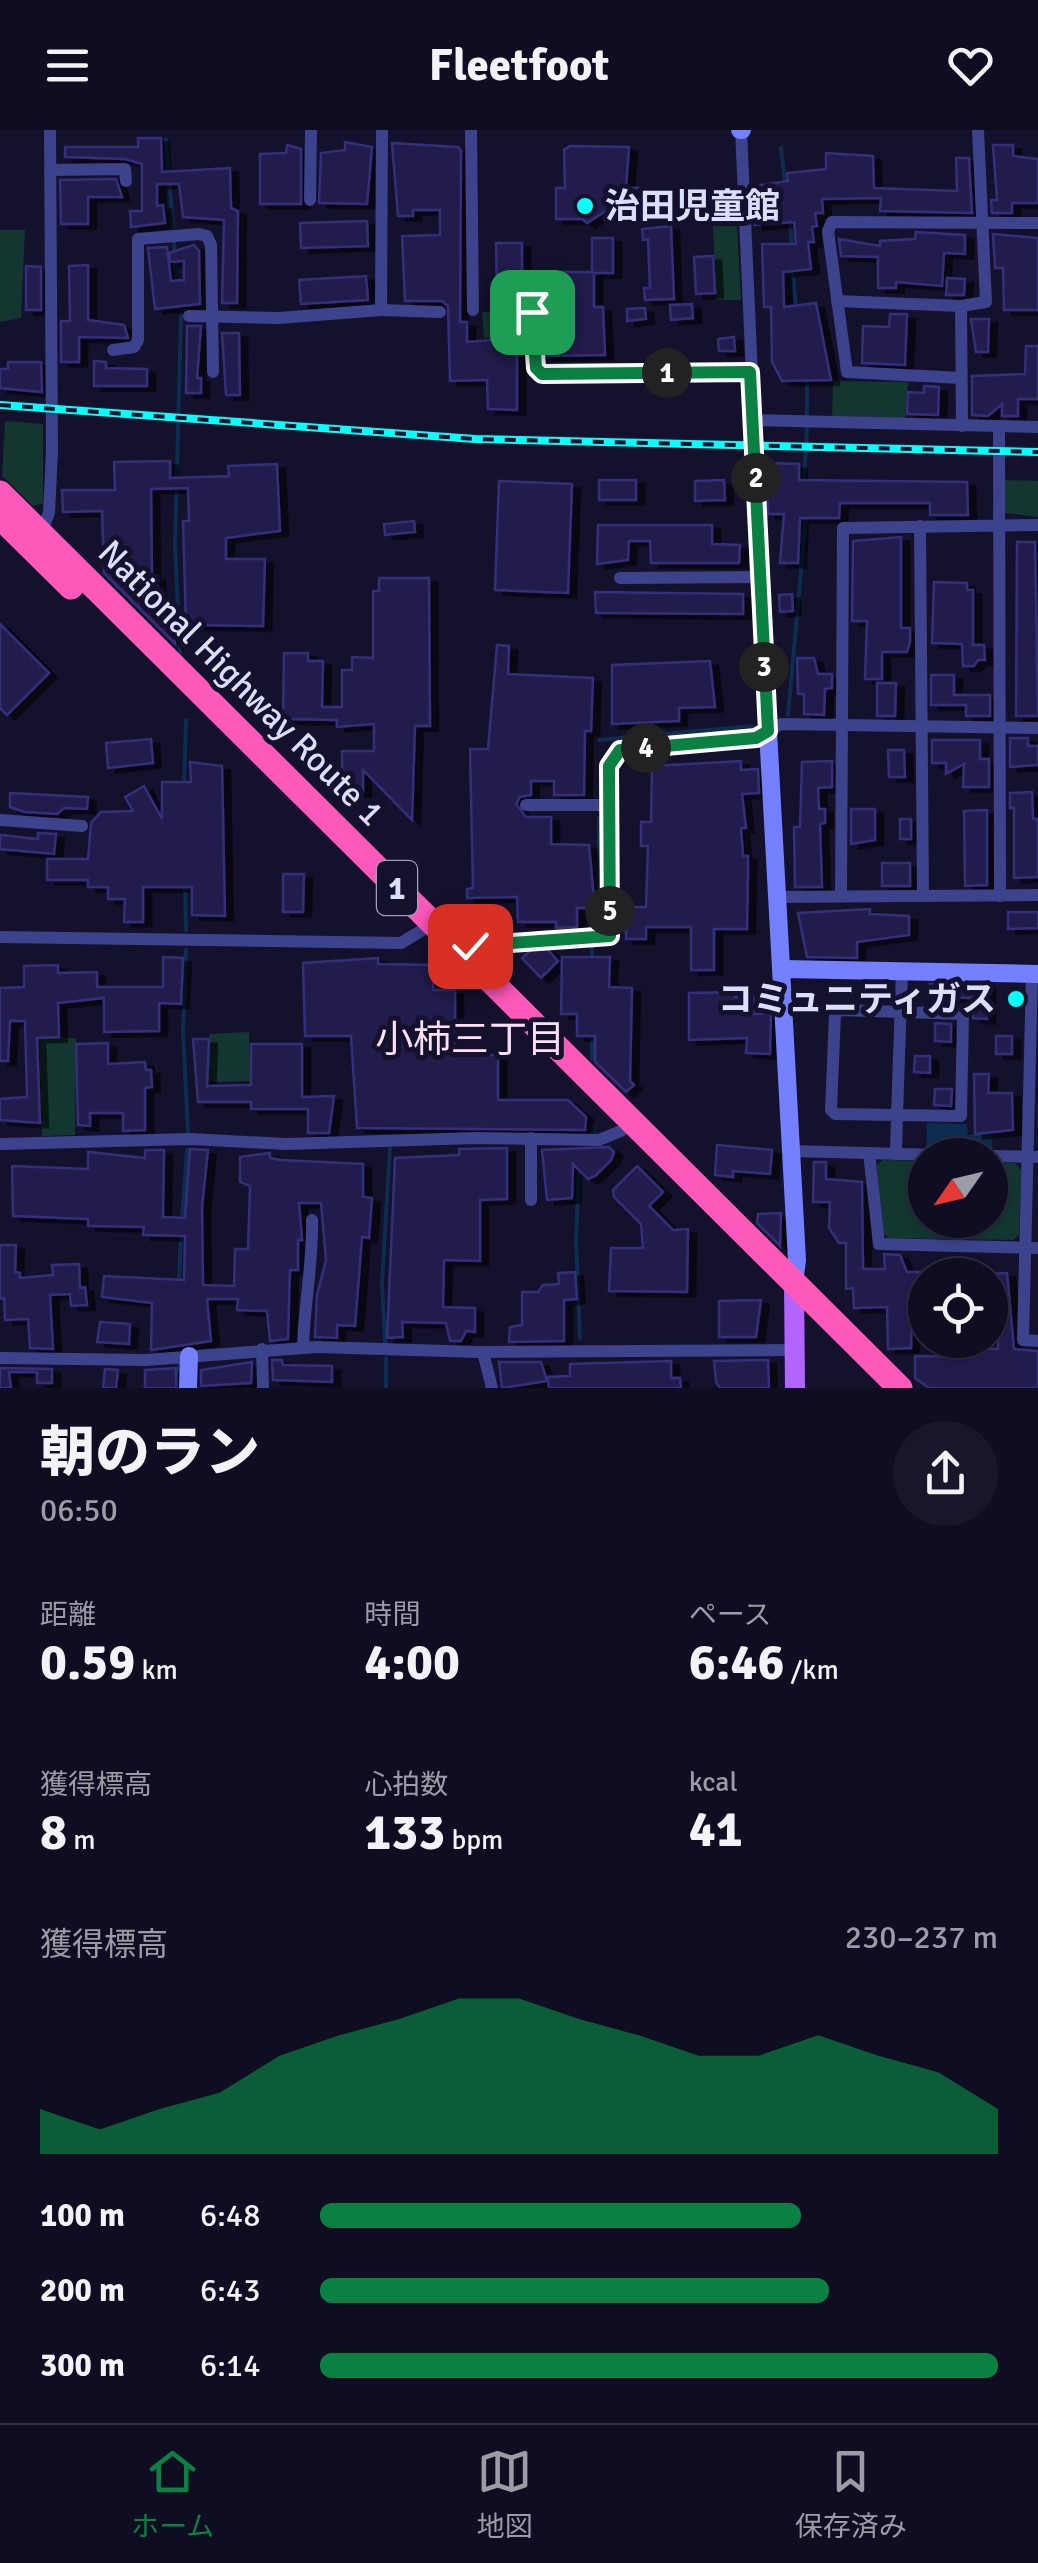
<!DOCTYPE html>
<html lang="ja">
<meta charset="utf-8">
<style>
body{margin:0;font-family:Signika,"Noto Sans JP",sans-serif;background:#17162a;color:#f1f3f6;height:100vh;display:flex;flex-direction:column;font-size:38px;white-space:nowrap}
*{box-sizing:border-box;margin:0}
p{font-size:32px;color:#9b9ca5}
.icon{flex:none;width:55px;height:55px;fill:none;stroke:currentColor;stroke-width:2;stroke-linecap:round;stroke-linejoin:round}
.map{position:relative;height:1258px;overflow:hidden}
.sheet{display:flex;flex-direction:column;background:#0e0d21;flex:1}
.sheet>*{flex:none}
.needle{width:65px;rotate:236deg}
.fabs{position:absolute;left:908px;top:1008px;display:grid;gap:20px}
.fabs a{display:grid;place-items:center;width:100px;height:100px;border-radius:50%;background:#0e0d21;box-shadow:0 2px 8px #0004,0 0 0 2px #2e2d3f;font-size:50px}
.pin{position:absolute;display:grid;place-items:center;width:85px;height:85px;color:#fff;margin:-42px;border-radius:20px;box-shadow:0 5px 15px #0006}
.km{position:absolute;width:50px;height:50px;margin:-25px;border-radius:50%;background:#222;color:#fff;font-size:28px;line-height:50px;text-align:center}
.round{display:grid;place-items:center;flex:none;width:105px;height:105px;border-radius:52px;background:#17162a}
.overview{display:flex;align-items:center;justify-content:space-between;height:170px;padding:0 40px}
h1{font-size:55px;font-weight:800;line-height:75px}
.stats{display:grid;grid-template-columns:repeat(3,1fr);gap:15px;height:170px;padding:10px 40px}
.stats div{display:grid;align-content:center}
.stats b{font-size:50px;font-weight:800}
.stats small{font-size:28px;font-weight:400}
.stats p{font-size:28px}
.chart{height:280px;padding:20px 40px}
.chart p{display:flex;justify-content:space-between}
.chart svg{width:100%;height:180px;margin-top:10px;fill:#0b8043;opacity:.7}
ul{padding:0 40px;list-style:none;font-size:32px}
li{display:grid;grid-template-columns:160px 120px 1fr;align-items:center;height:75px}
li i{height:25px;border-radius:12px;background:#0b8043}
header{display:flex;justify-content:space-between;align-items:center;height:130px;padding:0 40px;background:#0e0d21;font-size:45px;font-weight:800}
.dock{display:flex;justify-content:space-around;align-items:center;height:140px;border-top:2px solid #2e2d3f;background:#0e0d21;font-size:28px;color:#9b9ca5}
.dock a{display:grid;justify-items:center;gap:5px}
.dock .active{color:#0b8043}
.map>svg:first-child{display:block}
</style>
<header><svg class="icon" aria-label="menu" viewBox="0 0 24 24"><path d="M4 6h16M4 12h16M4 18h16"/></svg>Fleetfoot<svg class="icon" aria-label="heart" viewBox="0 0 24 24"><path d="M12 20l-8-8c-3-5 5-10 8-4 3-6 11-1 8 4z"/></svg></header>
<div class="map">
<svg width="1038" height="1258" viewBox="0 0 1038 1258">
<defs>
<filter id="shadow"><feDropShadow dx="8" dy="4.5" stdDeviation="0" flood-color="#0009"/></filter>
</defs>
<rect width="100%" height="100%" fill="#13112c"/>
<g fill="#143631">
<path d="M713 96H737L741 170H716Z"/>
<path d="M0 100H25L21 188 0 192Z"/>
<path d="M482 182 524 183 525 206 484 208Z"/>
<path d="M833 251 908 252 905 290 832 288Z"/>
<path d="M5 291 43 294V373L33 376 2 346Z"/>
<path d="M1004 350 1038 351V387L1005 383Z"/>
<path d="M249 902 250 951 209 952V904Z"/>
<path d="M39 907 76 908 75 1005 42 1006Z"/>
<path d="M883 1030 925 1031V1090H990V1033H1015L1021 1040 1019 1105 1013 1110 888 1108 882 1101 877 1035Z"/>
</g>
<path fill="#0d2d50" d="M927 993 967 994 968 1005H992V1020L926 1019Z"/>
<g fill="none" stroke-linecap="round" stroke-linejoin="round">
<g stroke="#0d2d50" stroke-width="4">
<path d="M166 9 173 97"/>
<path d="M781 18 785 53"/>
<path d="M790 92 792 117"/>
<path d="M174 112 177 152"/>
<path d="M792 137 796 177"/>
<path d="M807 286V246"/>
<path d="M804 352 807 297"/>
<path d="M180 526 175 415 181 186"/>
<path d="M788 585 806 386"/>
<path d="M599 610 752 596"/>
<path d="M184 654 186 590"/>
<path d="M185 754 186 800"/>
<path d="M598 790 599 688"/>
<path d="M592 815V830"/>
<path d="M186 819 183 901 188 1002"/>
<path d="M592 929V905"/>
<path d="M593 1003 594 995"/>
<path d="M579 1040 576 1110 580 1208"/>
<path d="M182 1090 187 1020"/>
<path d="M179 1155 181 1104"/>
<path d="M385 1213 382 1152 390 1018"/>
<path d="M178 1258 179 1233"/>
<path d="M386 1258V1228"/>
</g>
</g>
<g fill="#221d4d" stroke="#352f7a" stroke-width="2.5" filter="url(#shadow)">
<path d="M138 8H161L162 42 230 38 231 78 238 81 237 173H222L224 90 183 87 179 54H157V76L163 75 165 93 131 97 130 81H142V34L125 29 65 27V17H138Z"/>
<path d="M345 12 372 17 367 74 319 73 321 23 345 20Z"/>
<path d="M392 13 458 17 461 21 460 192H467V212L517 208V280L488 279 487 250 450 251 448 176 442 171H405L402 106 440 105V80H413V86H398Z"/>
<path d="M287 15 301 19V74H260V24L286 23Z"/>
<path d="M993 15H1013V26L1038 29V73H1012V83H992L991 70H997Z"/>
<path d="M570 16 629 17 626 58 701 57V75L614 76 587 93 582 89H556V58H565L564 20Z"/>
<path d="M826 23 873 26 874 58 957 61 956 28H969L972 83 880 81 881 68 822 69 823 83H815L817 96 812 97 814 112H808L811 139 783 142 784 177 816 173 831 250 782 251 772 232 771 177H764L762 114H796L794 92 755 95 754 56 788 51 787 43 826 39Z"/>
<path d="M116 49 122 67H88V94H61L60 50Z"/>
<path d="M367 91 368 116 301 118 300 93Z"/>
<path d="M671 96 674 169 645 170 644 158H650L648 109 643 110 642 99Z"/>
<path d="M916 102 965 105V124L944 123 942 156 896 152V158H878V127L841 126 839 109 880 116V111L915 109Z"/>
<path d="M993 104 1038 108V180H1004L1003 138H995Z"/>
<path d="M592 108H613V143H594V177H603L605 225 545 226 544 208H562L559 166H497L496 113H522V142H592Z"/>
<path d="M194 115 199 121 200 174 155 179 148 118 167 117 171 151 184 150V131L170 132 169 123Z"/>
<path d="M713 126 715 163 696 164 694 127Z"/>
<path d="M88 135V190L124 195 128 208 79 207V232H61V191H70L69 136Z"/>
<path d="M26 136 41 137V180H26Z"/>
<path d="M366 146 368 170 301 174 299 150Z"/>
<path d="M947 148 965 149 964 165H946Z"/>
<path d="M692 174 693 188 671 190 670 175Z"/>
<path d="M645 178 646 189 627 191V179Z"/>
<path d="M890 184H907L905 235 862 233 863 196 889 197Z"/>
<path d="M971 189H989L988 222H976Z"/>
<path d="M187 196H201L197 248H201V263H186Z"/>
<path d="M222 203H239L240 265H226Z"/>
<path d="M734 207 735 221H719L718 209Z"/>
<path d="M1026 216H1038V269H1018V286H1002V274L988 286 972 285V246L1025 244Z"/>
<path d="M94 231 106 232V238L147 239V256H94Z"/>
<path d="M8 232H41L42 262 0 258V239H8Z"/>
<path d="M924 256 939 257 938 285 907 284 908 262 924 263Z"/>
<path d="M170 331V348L229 346 228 336 277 334 280 401 226 408V429H265L263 496 186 495 183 391H189L188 358 151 359 152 446H157L158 474 173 488 175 514 104 443 102 381 63 382 62 360H115L114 332Z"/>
<path d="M766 333 799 334V350L967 352 968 385H930V373H840L839 388H800L798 433H780L784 384H768Z"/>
<rect x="599" y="350" width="37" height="20"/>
<path d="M724 350 725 370 695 371V351Z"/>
<path d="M499 351 572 354 568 463 495 460Z"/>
<path d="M414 391 415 402 385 405 384 394Z"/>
<path d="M598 395H712V414L740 415 739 433H651L650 411H629L628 430 597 434Z"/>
<path d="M901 407V498H910V512L907 522H882V549H865L867 491H852L853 411Z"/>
<path d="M1017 412H1035L1038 586H1016Z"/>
<path d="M379 448H429L430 596H415L412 690 363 640V662H342V621H374V594L337 597V590L283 589 284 523H308V531H323L322 577H342V540H352V527L373 528V461H379Z"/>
<path d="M934 452 967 453V460H973V515H984L985 530H978L974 536H963L962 514 932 513Z"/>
<path d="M595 462 743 464V484L596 483Z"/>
<path d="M792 464 793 481 780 482 779 465Z"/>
<path d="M0 494 49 543 7 585 0 578Z"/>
<path d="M497 515 509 516 508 544 593 548 591 601H585L584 665H554V651H531V665L520 667 516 674 526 687H551V714L589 715 594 769 591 778H577V797L556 798V792H518L517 767 467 768V759L473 758 470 619H488Z"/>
<path d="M797 528H814L818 544H832V558L825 559 824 585 804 584V564H798Z"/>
<path d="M710 531 715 577 679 578V591L612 594V535Z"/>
<path d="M931 545H954V565H990V586H966V575H931Z"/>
<path d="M877 553H896L895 586H877Z"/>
<path d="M1010 608H1028V616H1038V635L1010 637Z"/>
<path d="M151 609 153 633 108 638 106 613Z"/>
<path d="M932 610H980V629H989V657H963L964 634 946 644V633H932Z"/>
<path d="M888 620H904L905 647H889Z"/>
<path d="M741 631V640L758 639 759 663 742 664 746 698H741L743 726H748V740L747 799H714V840H691V797H646V809H626V777H646L648 716H641V692H651L652 636Z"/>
<path d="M832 631V657L818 658 819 679H825V693L820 694 822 757H795L794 697H800L802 632Z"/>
<path d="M190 632 222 636 225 786 192 785V757H143V792H124L125 769H108V757H88V750H47V729H88L91 693 101 682 133 681 125 667 144 656 162 689V652H191Z"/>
<path d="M1032 662 1033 689H1038V747L1014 748V678H1010V663Z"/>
<path d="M10 663 88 667 87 679 64 678 57 684 24 682 10 677Z"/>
<path d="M851 679H875V710L851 714Z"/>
<path d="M987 680V755L965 756 964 681Z"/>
<rect x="900" y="689" width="11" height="20"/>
<path d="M38 703 56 704 54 724 0 719V705L38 709Z"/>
<rect x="882" y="733" width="28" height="23"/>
<path d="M283 744H304L303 782H283Z"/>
<path d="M870 779V784L909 786V805L857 812V828L807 827 798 783Z"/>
<path d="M1008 782H1038V798L1008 799Z"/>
<path d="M547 819 558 831 541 848 522 828 531 820Z"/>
<path d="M163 827 183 828 181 874 159 873V901L104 902V868L58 873 59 907 37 908 40 993 0 990V969L27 967 25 891H10L8 931H0V858L24 857V836L58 835V843L97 842V857H163Z"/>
<path d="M562 827H610L609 857 632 858 630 951 634 955 626 962 595 932V906H577V884H561Z"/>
<path d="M378 828V834L434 835 433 860H455V925H498V970H568L586 987 585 1000 357 998 351 906H305L303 833Z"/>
<path d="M929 854 987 856V889L973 888V868L929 867Z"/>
<path d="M734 862 735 867H753L754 884 771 883 770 924 746 923 747 908 689 910V863Z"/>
<path d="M935 893 951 894V912L935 911Z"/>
<rect x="996" y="906" width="16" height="18"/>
<path d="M193 909H209L207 956 251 955V914H302V967L334 966 329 1003H308V979H251V972H198Z"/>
<path d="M108 913V934L145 932 146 940H151L152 957 145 958V1000L123 1001V983H90V996L78 995 76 914Z"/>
<path d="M915 926H930V943L914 942Z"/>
<path d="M974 944H989L988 963H1012L1013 1000 975 1004Z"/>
<path d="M935 959H952L951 976 934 975Z"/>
<path d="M717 1015 772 1020 770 1044 733 1041V1047L715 1045Z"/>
<path d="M609 1017 614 1022 611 1030 595 1046 588 1049 573 1034 572 1068 547 1070 542 1020Z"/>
<path d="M507 1018V1069L480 1070V1131L444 1130 443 1177 475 1178V1202L466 1201 461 1211H450L446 1193 402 1192 403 1207 387 1208 395 1028 459 1025V1019Z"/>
<path d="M190 1019 208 1020 202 1077 203 1155 234 1156 235 1119H248L250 1056 240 1052V1027L270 1023V1028L281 1030 363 1034V1067L372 1068 369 1108 362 1107 355 1196 337 1195V1208L315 1207 317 1165 326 1130 321 1073H299L302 1110H298V1140H290L288 1209 270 1211 267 1181 237 1180 238 1169H207L211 1211 151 1220 152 1173 102 1167 104 1146 184 1150 185 1106 143 1105 144 1097 88 1096V1089L13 1086 12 1036 88 1039V1022L145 1028V1020H164L163 1087 185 1088Z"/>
<path d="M814 1032H826V1049L862 1052 863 1139H885L884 1124 900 1125 907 1142H925V1154H916L917 1177H912L911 1218 888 1219 887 1177 854 1178 853 1158 846 1159V1113H839L829 1098 830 1072H813Z"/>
<path d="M637 1036 663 1062 649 1076 673 1100 688 1099 687 1162 609 1161 611 1118H643L641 1094 614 1067 613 1060Z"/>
<path d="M781 1083 780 1116 757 1093 758 1084Z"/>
<path d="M0 1115H16L15 1142 20 1143V1148L53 1145 52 1135 79 1134 80 1158 85 1157 87 1175 71 1176 70 1164 50 1165 53 1219 30 1218 28 1189 5 1190 4 1168 0 1169Z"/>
<path d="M575 1142 577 1169 564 1170V1211L509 1212 510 1197 522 1195V1162H538L543 1155 559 1154 558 1143Z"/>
<path d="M1007 1143 1014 1219 1038 1221V1258H929L915 1248V1226L974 1227V1219H998V1197H990V1144Z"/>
<path d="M761 1170 756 1207H719V1171Z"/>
<path d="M100 1192 130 1194 129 1214 97 1212Z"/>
<path d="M272 1230H282L283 1235 332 1236V1252L273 1250Z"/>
<path d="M768 1230 769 1258H720L716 1252 714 1231Z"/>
<path d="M671 1231V1248H680L681 1258H549L548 1247 570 1246V1234Z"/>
<path d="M252 1232 251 1253 201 1256V1240Z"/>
<path d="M499 1232H541L547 1251 502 1258Z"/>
<path d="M0 1238 52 1239V1253H37V1242H9L11 1258H0Z"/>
<path d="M176 1238V1258H145V1240Z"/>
<path d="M105 1239 118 1240 116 1258H103Z"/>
</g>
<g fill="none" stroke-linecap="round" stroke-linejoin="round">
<g stroke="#3c428b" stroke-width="12">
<path d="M471 0 473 180"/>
<path d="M741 0 768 601"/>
<path d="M50 40 125 39 126 51"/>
<path d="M310 70 311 0"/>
<path d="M837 171 961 176 986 172 978 0"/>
<path d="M961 176 962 296"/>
<path d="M381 180 440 182"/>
<path d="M532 182 536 237 542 244 750 242"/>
<path d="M189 186 279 188 381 180 382 0"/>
<path d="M113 220 134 217 138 210V109L199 104 207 106 211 115 213 242"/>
<path d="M961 248 847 242 828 101 832 92 1038 93"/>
<path d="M753 290 1038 297"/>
<path d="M999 297 1000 766"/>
<path d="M920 396 923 766"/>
<path d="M41 403 49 383 52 321 50 0"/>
<path d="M620 448 760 447"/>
<path d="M526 675H609"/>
<path d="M0 690 82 696"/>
<path d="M841 766 843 398 1038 395"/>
<path d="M779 767 1038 765"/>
<path d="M0 807 401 813 421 801"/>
<path d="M460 821 478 812 610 806 609 637 620 621 756 608 781 594 1038 598"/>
<path d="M1032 844 1023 1210 1038 1211"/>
<path d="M531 1008V1070"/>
<path d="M0 1014 190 1009 286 1014 476 1008 599 1010 621 1001"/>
<path d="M792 1021 941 1025"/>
<path d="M869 1023 879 1114 1038 1118"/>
<path d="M896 1024 897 985 835 984 831 980 835 884 840 880 963 884 961 986 897 985 902 841"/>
<path d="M990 1026 1038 1027"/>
<path d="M303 1218C304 1175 313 1134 312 1090"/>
<path d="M262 1219 263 1258"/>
<path d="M483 1222 492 1258"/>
<path d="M0 1228 146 1230 317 1217 478 1222 792 1220"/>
</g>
<g stroke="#7480ff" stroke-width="18">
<path d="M740 0H742"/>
<path d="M768 601 797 1130 794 1153"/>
<path d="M783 839 1038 844"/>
<path d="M188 1258 189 1226"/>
</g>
<path stroke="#b364ff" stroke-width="20" d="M794 1153 795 1258"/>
<g stroke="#ff58bb" stroke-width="25">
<path d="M0 363 900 1258"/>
<path d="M0 387 71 457"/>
</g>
<defs>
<path id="rail" d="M0 275 475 309 1038 322"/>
</defs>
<use href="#rail" stroke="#09fffc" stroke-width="8"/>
<use href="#rail" stroke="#13112c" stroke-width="4" stroke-dasharray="11" stroke-linecap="butt"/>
</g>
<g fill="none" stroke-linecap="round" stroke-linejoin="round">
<defs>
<path id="route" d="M470 816 610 806 609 636 620 620 756 608 768 601 750 242 542 244 536 238 532 182"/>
</defs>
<use href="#route" stroke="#fff" stroke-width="20"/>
<use href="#route" stroke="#0b8043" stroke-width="12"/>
</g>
<g fill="#09fffc" stroke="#13112c" stroke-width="4">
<circle cx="585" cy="76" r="10"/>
<circle cx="1016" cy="869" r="10"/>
</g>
<g text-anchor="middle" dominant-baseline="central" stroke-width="10" stroke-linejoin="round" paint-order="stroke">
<rect fill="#13112c" stroke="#a0a0c0" stroke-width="2.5" x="377" y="731" width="40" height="54" rx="8"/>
<g font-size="32" font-weight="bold" fill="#ddf">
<text x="397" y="758">1</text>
</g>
<g font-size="35" font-weight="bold" fill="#ddf" stroke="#13112c" text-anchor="start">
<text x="605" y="76">治田児童館</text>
<text x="996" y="869" text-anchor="end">コミュニティガス</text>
</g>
<g font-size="35" fill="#ddf" stroke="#13112c">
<text transform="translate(241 553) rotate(45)">National Highway Route 1</text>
</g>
<g font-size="38" fill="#ffdff7" stroke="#13112c">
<text x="470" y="909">小柿三丁目</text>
</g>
</g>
</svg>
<div class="fabs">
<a><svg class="needle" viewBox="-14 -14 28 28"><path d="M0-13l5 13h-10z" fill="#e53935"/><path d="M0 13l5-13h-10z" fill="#9b9ca5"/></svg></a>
<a><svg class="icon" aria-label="locate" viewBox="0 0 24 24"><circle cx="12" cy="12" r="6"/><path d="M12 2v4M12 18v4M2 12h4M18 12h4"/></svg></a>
</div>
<div class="pin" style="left:532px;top:182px;background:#1e9e55"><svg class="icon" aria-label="arrive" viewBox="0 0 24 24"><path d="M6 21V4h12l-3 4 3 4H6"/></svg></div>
<div class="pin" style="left:470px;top:816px;background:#d93025"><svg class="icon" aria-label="check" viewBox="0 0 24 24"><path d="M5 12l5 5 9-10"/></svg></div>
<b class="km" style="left:667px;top:243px">1</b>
<b class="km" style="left:756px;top:348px">2</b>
<b class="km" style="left:764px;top:537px">3</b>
<b class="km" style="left:646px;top:618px">4</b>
<b class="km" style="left:610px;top:781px">5</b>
</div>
<section class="sheet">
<div class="overview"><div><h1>朝のラン</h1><p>06:50</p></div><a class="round"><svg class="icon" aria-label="share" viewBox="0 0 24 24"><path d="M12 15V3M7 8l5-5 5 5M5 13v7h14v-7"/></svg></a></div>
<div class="stats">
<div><p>距離</p><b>0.59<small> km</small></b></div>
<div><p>時間</p><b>4:00</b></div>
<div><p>ペース</p><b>6:46<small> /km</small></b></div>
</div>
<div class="stats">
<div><p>獲得標高</p><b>8<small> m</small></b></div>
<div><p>心拍数</p><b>133<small> bpm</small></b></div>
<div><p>kcal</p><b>41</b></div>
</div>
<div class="chart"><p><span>獲得標高</span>230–237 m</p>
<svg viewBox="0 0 160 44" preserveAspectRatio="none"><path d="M0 44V33L10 38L20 33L30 29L40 20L50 15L60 11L70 6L80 6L90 11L100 15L110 20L120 20L130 15L140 20L150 24L160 33V44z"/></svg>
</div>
<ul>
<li><b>100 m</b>6:48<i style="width:71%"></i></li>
<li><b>200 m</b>6:43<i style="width:75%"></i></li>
<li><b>300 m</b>6:14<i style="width:100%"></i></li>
</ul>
</section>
<nav class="dock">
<a class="active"><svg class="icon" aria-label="home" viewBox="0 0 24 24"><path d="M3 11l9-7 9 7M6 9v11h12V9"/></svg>ホーム</a>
<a><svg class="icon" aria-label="map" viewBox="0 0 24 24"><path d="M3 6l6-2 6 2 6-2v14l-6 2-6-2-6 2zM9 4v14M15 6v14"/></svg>地図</a>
<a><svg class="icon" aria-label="saved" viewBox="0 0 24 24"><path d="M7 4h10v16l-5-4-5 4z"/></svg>保存済み</a>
</nav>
